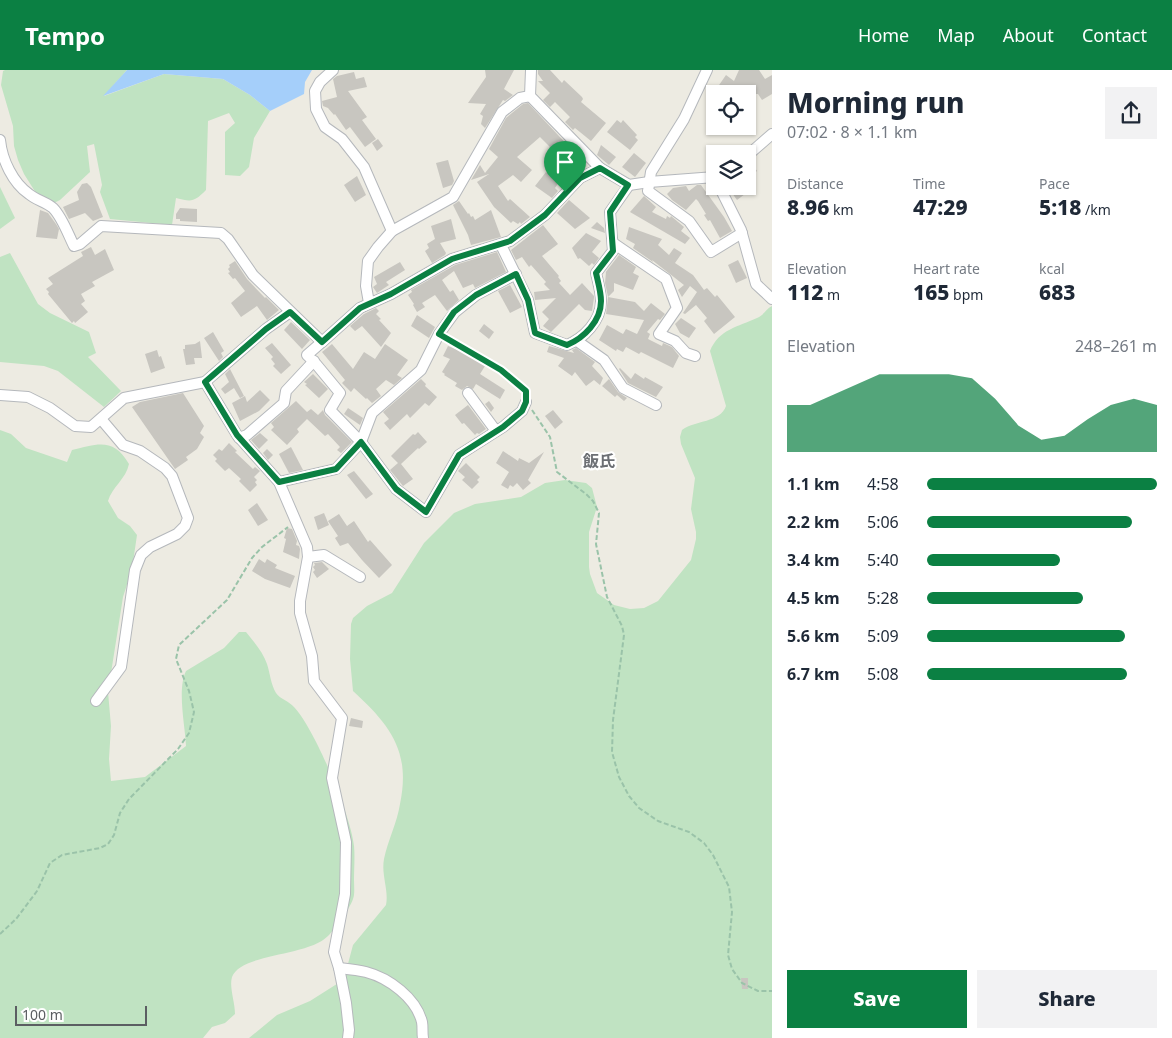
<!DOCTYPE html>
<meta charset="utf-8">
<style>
body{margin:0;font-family:"Noto Sans","Noto Sans JP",sans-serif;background:#f2f2f3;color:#1f2937;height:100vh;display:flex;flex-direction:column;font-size:19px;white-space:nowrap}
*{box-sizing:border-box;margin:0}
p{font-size:16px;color:#747a83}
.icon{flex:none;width:28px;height:28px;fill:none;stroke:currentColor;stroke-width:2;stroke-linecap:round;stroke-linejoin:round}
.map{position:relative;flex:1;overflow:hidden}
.panel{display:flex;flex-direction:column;background:#fff;width:400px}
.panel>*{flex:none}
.fabs{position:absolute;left:706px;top:15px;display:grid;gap:10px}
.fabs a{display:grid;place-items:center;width:50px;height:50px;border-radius:0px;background:#fff;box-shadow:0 1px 4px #0004;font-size:25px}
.scale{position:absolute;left:15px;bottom:12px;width:132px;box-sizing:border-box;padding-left:5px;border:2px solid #5b5e62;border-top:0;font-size:14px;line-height:18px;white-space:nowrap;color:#5b5e62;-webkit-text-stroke:4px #fff;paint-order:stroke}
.pin{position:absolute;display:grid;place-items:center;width:42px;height:42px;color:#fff;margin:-51px -21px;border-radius:50% 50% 50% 0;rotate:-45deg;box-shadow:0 0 5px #0007}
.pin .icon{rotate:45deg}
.round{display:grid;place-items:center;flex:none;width:52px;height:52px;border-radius:0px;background:#f2f2f3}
.overview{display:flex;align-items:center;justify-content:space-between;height:85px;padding:0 15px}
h1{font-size:28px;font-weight:800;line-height:38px}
.stats{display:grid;grid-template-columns:repeat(3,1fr);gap:8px;height:85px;padding:5px 15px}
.stats div{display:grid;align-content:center}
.stats b{font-size:21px;font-weight:800}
.stats small{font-size:14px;font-weight:400}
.stats p{font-size:14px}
.chart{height:140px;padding:10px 15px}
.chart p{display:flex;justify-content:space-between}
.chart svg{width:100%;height:90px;margin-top:5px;fill:#0b8043;opacity:.7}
.action{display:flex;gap:10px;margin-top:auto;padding:10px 15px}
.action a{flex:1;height:58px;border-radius:0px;background:#0b8043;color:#fff;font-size:20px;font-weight:800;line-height:58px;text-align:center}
.action a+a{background:#f2f2f3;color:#1f2937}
ul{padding:0 15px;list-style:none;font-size:16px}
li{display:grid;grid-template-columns:80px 60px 1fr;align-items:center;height:38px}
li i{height:12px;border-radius:6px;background:#0b8043}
header{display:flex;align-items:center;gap:30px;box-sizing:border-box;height:70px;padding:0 25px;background:#0b8043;color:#fff}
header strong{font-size:24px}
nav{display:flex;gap:28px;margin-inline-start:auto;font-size:18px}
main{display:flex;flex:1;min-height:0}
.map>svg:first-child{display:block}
</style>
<header>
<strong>Tempo</strong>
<nav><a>Home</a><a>Map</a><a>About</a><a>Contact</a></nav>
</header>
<main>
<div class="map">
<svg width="772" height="968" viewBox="0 0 772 968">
<rect width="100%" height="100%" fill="#edebe2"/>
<g fill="#c0e3c2">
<path d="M5 0H127L104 26 164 4 223 9 250 25 270 41 254 68 249 97 240 106 225 105V62L235 53 229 43 208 51 206 120C194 132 192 132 176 128L172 155 110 149 100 122 102 115 94 74 87 76 90 102 60 130 54 133 36 123 24 104 18 90 14 76 13 56 1 15 3 1Z"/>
<path d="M0 117 15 148 0 159Z"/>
<path d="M10 183 38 234 50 243 89 262 96 283 88 287 121 321 104 337 58 301 44 296 0 292V187Z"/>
<path d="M772 236V968H249L277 945 310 931 340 912 345 905 353 875 386 835C389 820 381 805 384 789 388 770 397 753 400 734 411 681 390 655 353 621L350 589 351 554 353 548 367 536 392 523 424 473 454 443 475 434 521 427 545 413 565 410 586 413 592 418 597 437 589 462V497L590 504 597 523 614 535 630 539 644 538 658 531 691 490 696 469V462L691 439 695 408 681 374 680 367 682 360C695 350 720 353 726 336L710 281C719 259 738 257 757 248 764 245 766 239 772 236Z"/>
<path d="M0 360 11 364 26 378 67 392 72 380C99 373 114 368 129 394 126 409 112 417 108 431L118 448 130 456 137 465 132 499 123 527 108 622 111 656 109 689 111 711 145 707 186 676C185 655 177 619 186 601L224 578 239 562H246C254 572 263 582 267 594 270 603 271 615 276 623 280 629 289 631 294 637 315 659 351 746 354 776 355 787 354 799 354 810 354 816 355 824 353 829 349 840 336 858 328 866 307 887 241 883 232 907 229 917 235 932 235 944L225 953 212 957 203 968H0Z"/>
</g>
<path fill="#a5cffa" d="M127 0H312L305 12 304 24 270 41 250 25 223 9 164 4 103 26Z"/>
<g fill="#c8c6c0">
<path d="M485 0H514L504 19 513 25 505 31 503 30 485 58 481 54 483 46 480 44 486 34 468 33 486 7Z"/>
<path d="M538 0H550L562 13 564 10 582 27 583 29 581 32 606 53 591 71 575 58 573 60 565 52 570 47 555 32 550 37 543 30 550 23 538 11H543L538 4Z"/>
<path d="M739 0H759L765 9 772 5V24L762 30 758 24H725L717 18 726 5 734 11Z"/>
<path d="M354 2 356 9 364 7 367 17 348 21 367 47 362 50 376 69 365 77 350 57 346 60 335 44 334 45 328 38 323 36 322 31 337 27 333 9 337 6Z"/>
<path d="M528 33 574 82 566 89 554 75 551 78 540 67 517 87 532 100 521 112 513 105 498 116 508 131 510 129 530 147 521 154 520 152 518 154 513 151 511 153 494 137 477 112 489 104 471 110 480 95 485 103 498 87 489 79 506 48 523 34Z"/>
<path d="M617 50 621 53 623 50 637 65 635 67 638 70 630 80 607 62Z"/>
<path d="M378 69 383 76 377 81 372 73Z"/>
<path d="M601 75 616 87 609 95 597 85Z"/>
<path d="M634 83 646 93 635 107 622 97Z"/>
<path d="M448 90 454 111 452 115 443 118 436 93Z"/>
<path d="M750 91 757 101 748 107V92Z"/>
<path d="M546 102 559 112 555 118 558 121 552 128 535 116Z"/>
<path d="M357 106 366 125 355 132 344 115Z"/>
<path d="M87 113 91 117 103 147 93 151 85 143 69 149 63 137 79 130 77 122 82 114Z"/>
<path d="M697 115H701L724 147 732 161 720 168 710 150 708 151 704 145 706 144 698 131 696 129 686 140 672 130 667 124 673 118 686 116 689 121Z"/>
<path d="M727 116H745L749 121 737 130Z"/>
<path d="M644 126 656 137 652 142 666 149 667 146 670 148 671 146 684 157 681 161 690 168 685 174 630 142Z"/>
<path d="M569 130 590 148 575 159 557 143Z"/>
<path d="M459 131 468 144 469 143 471 147 473 146 475 150 491 140 501 167 471 175 468 165 453 135Z"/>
<path d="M180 138 197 139V152L180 151V149H176V144Z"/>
<path d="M40 140 48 143 56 154 59 159 57 169 36 167Z"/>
<path d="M451 149 456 169 440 173 446 183 445 185 432 193 425 181 429 178 427 174 435 169 431 156Z"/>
<path d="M597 152 604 158 605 163 591 158Z"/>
<path d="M543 155 558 174 542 186 559 206 558 207 561 211 559 213 570 225 582 213 594 226V228L592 241 585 240 579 234 551 262 543 256 549 249 542 242 556 228 535 230 534 222 550 220 544 214 546 212 531 195 529 197 522 187 516 190 511 180Z"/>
<path d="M629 157 662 169 658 175 669 185 674 178 682 183 675 193 693 205 704 220 707 218 715 227 717 225 735 247 714 264 704 251 707 248 696 235 685 244 683 243 697 222 690 216 682 227 678 220 684 215 652 190 653 192 633 178 635 174 626 169Z"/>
<path d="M586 163 601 171 592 182 599 188 594 195 592 193 589 196 580 188 578 189 572 178Z"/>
<path d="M91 177 95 185 105 179 114 200 92 212 95 216 81 224 85 231 81 234 88 242 75 253 74 251 72 253 48 224 49 222 46 219 53 214 48 208 83 186 81 182Z"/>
<path d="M497 182 506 202 475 218 473 214 463 218 454 201 442 210 450 222 453 220 459 230 447 241 435 225 422 233 425 237 417 242 413 235 414 234 408 225 412 222 411 220 455 195Z"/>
<path d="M619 185 636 197 633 203 639 206 633 220 614 213V221L608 227 605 213 606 202 605 203Z"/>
<path d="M738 190 747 208 736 213 728 195Z"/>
<path d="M235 191 247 209 265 228 266 227 279 240 267 250 257 236 241 247 231 233 245 221 235 208 233 209 228 203 230 202 228 199 230 197 229 195Z"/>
<path d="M400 192 405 200 386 212 389 215 377 223 373 217 377 214 374 207Z"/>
<path d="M510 215 522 237 510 243 498 221Z"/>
<path d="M608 227 635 232 644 241 651 233 665 244 660 250 658 249 647 262 650 264 648 269 662 276 663 273 672 277 679 286 673 298 641 282 639 284 626 277 623 282 617 279 616 281 599 270 607 255 623 264 626 259 637 264 644 250 606 244Z"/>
<path d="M376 238 379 241 376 244 381 249 379 250 391 263 381 277 362 256 355 261 350 256 364 244Z"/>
<path d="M417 245 435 257 429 268 411 256Z"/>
<path d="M681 248 696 258 689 268 680 263 675 254Z"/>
<path d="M291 252 310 270 302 279 284 260Z"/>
<path d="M484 254 494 262 489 269 479 261Z"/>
<path d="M213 262 224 281 221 283 223 287 219 291 204 268Z"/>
<path d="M200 271 202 288H194L195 294 186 295 183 279H185V275L195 274Z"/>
<path d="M272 273 291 295 281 304 273 296 275 294 271 289 273 287 265 278Z"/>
<path d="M332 274 353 299 364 282 375 289 385 274 408 290 397 305 402 308 394 315 386 310 376 319 381 326 372 333 367 328 366 329 354 318 351 322 342 313 345 310 322 282Z"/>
<path d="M448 276 465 283 485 296 480 304 505 320 500 329 476 314 473 319 467 316 462 320 455 316 457 313 444 305 445 304 442 302 450 289 443 286Z"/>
<path d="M549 276 574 283 572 280 576 278 595 292 592 296 603 308 600 315 594 310 586 316 575 302 572 306 558 296 564 288 547 282Z"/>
<path d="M157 280 159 287 161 286 165 298 151 303 145 284Z"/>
<path d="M620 298 631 309 635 303 644 309 645 307 663 317 656 327 628 313 619 299Z"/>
<path d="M230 299 244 326 240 328 234 318 225 324 221 319 229 312 225 304Z"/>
<path d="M313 304 328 319 319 328 305 315 307 314 304 312Z"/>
<path d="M421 309 426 314 425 316 437 327 429 336 425 333 410 348 407 344 390 360 384 353 389 349 383 342Z"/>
<path d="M609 309 618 322 627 328 624 331 617 325 615 327 602 316Z"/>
<path d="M260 320 270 330 259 341 240 351 232 333 245 326 247 332Z"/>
<path d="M183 323 204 356 200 363 204 367 197 379 186 387 188 390 175 399 132 337 140 332Z"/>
<path d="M296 331 307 342 311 339 318 345 323 340 325 345 352 372 341 383 337 380 340 377 328 364 325 366 307 349 297 359 299 362 287 375 271 360 274 357 271 353Z"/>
<path d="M489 331 494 338 491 342 485 334Z"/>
<path d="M468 335 486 359 479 364 477 363 475 365 464 353 462 354 455 345Z"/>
<path d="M348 338 363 348 360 355 344 344Z"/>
<path d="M553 340 563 352 555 359 545 346Z"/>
<path d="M418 362 427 372 419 379 418 378 401 394 413 409 403 416 390 400 398 393 391 386 413 364 415 365Z"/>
<path d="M260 363 268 370 259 379 251 370Z"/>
<path d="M229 373 237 381 235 382 253 399 255 397 260 401 254 407 257 410 255 412 257 415 250 422 239 411 241 409 229 398 225 401 215 391 217 389 213 385 219 379 222 381Z"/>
<path d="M291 377 303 400 289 403 279 384Z"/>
<path d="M267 379 273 385 268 390 263 383Z"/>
<path d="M503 381 518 391 519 388 529 393 544 382 528 410 531 413 523 420 517 413 513 417 510 415 508 419 501 415 509 402 496 393Z"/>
<path d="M466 393 480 407 477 410 479 412 472 419 462 410 465 407 458 401Z"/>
<path d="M354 401 373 424 366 429 347 405Z"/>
<path d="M257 433 268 450 258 456 248 440Z"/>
<path d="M324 443 329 455 318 460 314 447Z"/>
<path d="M339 444 347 456 354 451 368 472 370 470 392 495 379 508 362 490 348 473 340 476 335 468 338 466 328 451Z"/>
<path d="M287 458 292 459 297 471 296 475 299 476 300 479 299 489 283 482 286 469 284 468Z"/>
<path d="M259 489 265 493 267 489 277 495 275 498 295 506 290 518 265 509 252 501Z"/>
<path d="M322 492 329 499 317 508 313 502 315 500 313 497 315 495 314 493Z"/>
<path d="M351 648 363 651 362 658 349 656Z"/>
<path d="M741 908H748V919H742Z"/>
</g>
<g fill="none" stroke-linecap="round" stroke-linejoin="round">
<defs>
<g id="minor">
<path d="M333 0 320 12 315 21 316 39 325 57 342 69 364 97 392 161"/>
<path d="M531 0 530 26 600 98 629 115 649 112 715 107"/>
<path d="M707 0 684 49 651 102 648 121 689 151 711 182 742 163"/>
<path d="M0 70C2 90 13 113 29 124 36 130 46 132 53 138 62 147 68 164 74 176L80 174 101 156 221 163 228 169 253 205 322 272 360 238 391 224 452 189 510 171 545 145 580 108 600 98"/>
<path d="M748 85 772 64"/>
<path d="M719 116 741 160 756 214 772 229"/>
<path d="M613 173 666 209 677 238 659 264 675 271 686 283 695 286"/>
<path d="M501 175 528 230 535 263 567 275C584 268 601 251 601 231 601 222 598 212 596 203L613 181 610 142 629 115"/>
<path d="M369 233 366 216 368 191 378 177 392 161 453 127 502 42 520 28 530 26"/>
<path d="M577 271 604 290 623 318 656 335"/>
<path d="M322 272 307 285 316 294 340 323 330 340 361 372 396 419 426 442 459 385 503 357 522 341 526 332"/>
<path d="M205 312 237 365 279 412 307 477 308 487 300 531V543L312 586 314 611 342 648 332 708 346 772 345 824 334 882 339 898 346 933 349 960 348 968"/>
<path d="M468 323 496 361"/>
<path d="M0 325 28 327 50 338 75 356 91 357 124 328 205 312 266 259 290 242"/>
<path d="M239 368 247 365 284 333 286 321 314 291"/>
<path d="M279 412 336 399 361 372 372 343 421 300 439 264 455 242 476 225 516 204"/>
<path d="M308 487 324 485 360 507"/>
<path d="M96 631 121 597 135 500 141 485 150 477 177 464 185 456 188 448 172 406 165 398 140 381 123 375 101 349"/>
<path d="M339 898C348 899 358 900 366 902 389 908 416 928 422 952 423 957 422 963 423 968"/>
</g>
</defs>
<use href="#minor" stroke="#b5b8bc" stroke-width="12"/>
<g stroke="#9ac3a9" stroke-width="2" stroke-dasharray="5 2.5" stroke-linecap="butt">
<path d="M448 269 501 300 526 321V324"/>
<path d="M532 340 550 367 557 402 586 424 593 431 599 443 596 474 607 527 622 556 624 565 613 650 612 682 619 707 629 726 639 738 658 751 689 762 704 773 713 785 729 817 732 842 728 885 732 899 742 913 758 921H772"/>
<path d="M0 864 16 849 37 821 50 793 62 785 100 778 108 774 114 765 120 743 129 729 178 679 189 663 194 642 189 621 176 589 179 575 227 530 252 488 262 477 288 457"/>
</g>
<use href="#minor" stroke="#fff" stroke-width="10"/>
</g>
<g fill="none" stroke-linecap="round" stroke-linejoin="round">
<defs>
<path id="route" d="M600 98 628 115 610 142 613 181 596 203C598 212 601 222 601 231 601 251 584 268 567 275L535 263 528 230 516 204 476 225 454 242 439 264 501 300 526 321V332L522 341 503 357 459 385 426 442 396 419 361 372 336 399 279 412 237 365 205 312 266 259 290 242 322 272 360 238 391 224 452 189 510 171 545 145 580 108Z"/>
</defs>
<use href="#route" stroke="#fff" stroke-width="10"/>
<use href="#route" stroke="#0b8043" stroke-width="6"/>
</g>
<g text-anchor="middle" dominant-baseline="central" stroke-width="4" stroke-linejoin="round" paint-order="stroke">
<g font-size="16" font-weight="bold" fill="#6c6f74" stroke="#fff">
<text x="599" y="391">飯氏</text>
</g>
</g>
</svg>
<div class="fabs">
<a><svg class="icon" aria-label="locate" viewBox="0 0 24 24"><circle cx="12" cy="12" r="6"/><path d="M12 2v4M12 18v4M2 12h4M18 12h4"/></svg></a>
<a><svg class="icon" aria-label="layers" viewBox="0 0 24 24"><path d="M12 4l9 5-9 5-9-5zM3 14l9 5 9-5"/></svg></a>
</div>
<div class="scale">100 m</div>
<div class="pin" style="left:565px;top:122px;background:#1e9e55"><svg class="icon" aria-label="arrive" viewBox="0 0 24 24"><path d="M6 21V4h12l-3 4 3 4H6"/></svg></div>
</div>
<section class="panel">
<div class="overview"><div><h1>Morning run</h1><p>07:02 · 8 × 1.1 km</p></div><a class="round"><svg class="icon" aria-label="share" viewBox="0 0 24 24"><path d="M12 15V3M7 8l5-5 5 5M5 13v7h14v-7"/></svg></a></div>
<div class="stats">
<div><p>Distance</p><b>8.96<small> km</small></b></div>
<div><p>Time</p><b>47:29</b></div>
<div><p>Pace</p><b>5:18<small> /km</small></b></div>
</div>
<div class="stats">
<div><p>Elevation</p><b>112<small> m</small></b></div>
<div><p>Heart rate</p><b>165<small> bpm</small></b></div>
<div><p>kcal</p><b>683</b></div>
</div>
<div class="chart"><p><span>Elevation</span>248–261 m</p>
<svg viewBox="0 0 160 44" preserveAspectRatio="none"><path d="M0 44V21L10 21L20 16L30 11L40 6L50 6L60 6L70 6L80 8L90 18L100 31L110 38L120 36L130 28L140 21L150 18L160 21V44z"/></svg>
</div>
<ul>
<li><b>1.1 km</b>4:58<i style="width:100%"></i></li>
<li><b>2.2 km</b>5:06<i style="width:89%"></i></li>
<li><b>3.4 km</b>5:40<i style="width:58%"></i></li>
<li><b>4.5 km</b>5:28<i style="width:68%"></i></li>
<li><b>5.6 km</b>5:09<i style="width:86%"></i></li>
<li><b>6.7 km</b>5:08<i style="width:87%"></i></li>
</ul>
<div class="action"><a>Save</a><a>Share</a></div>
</section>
</main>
